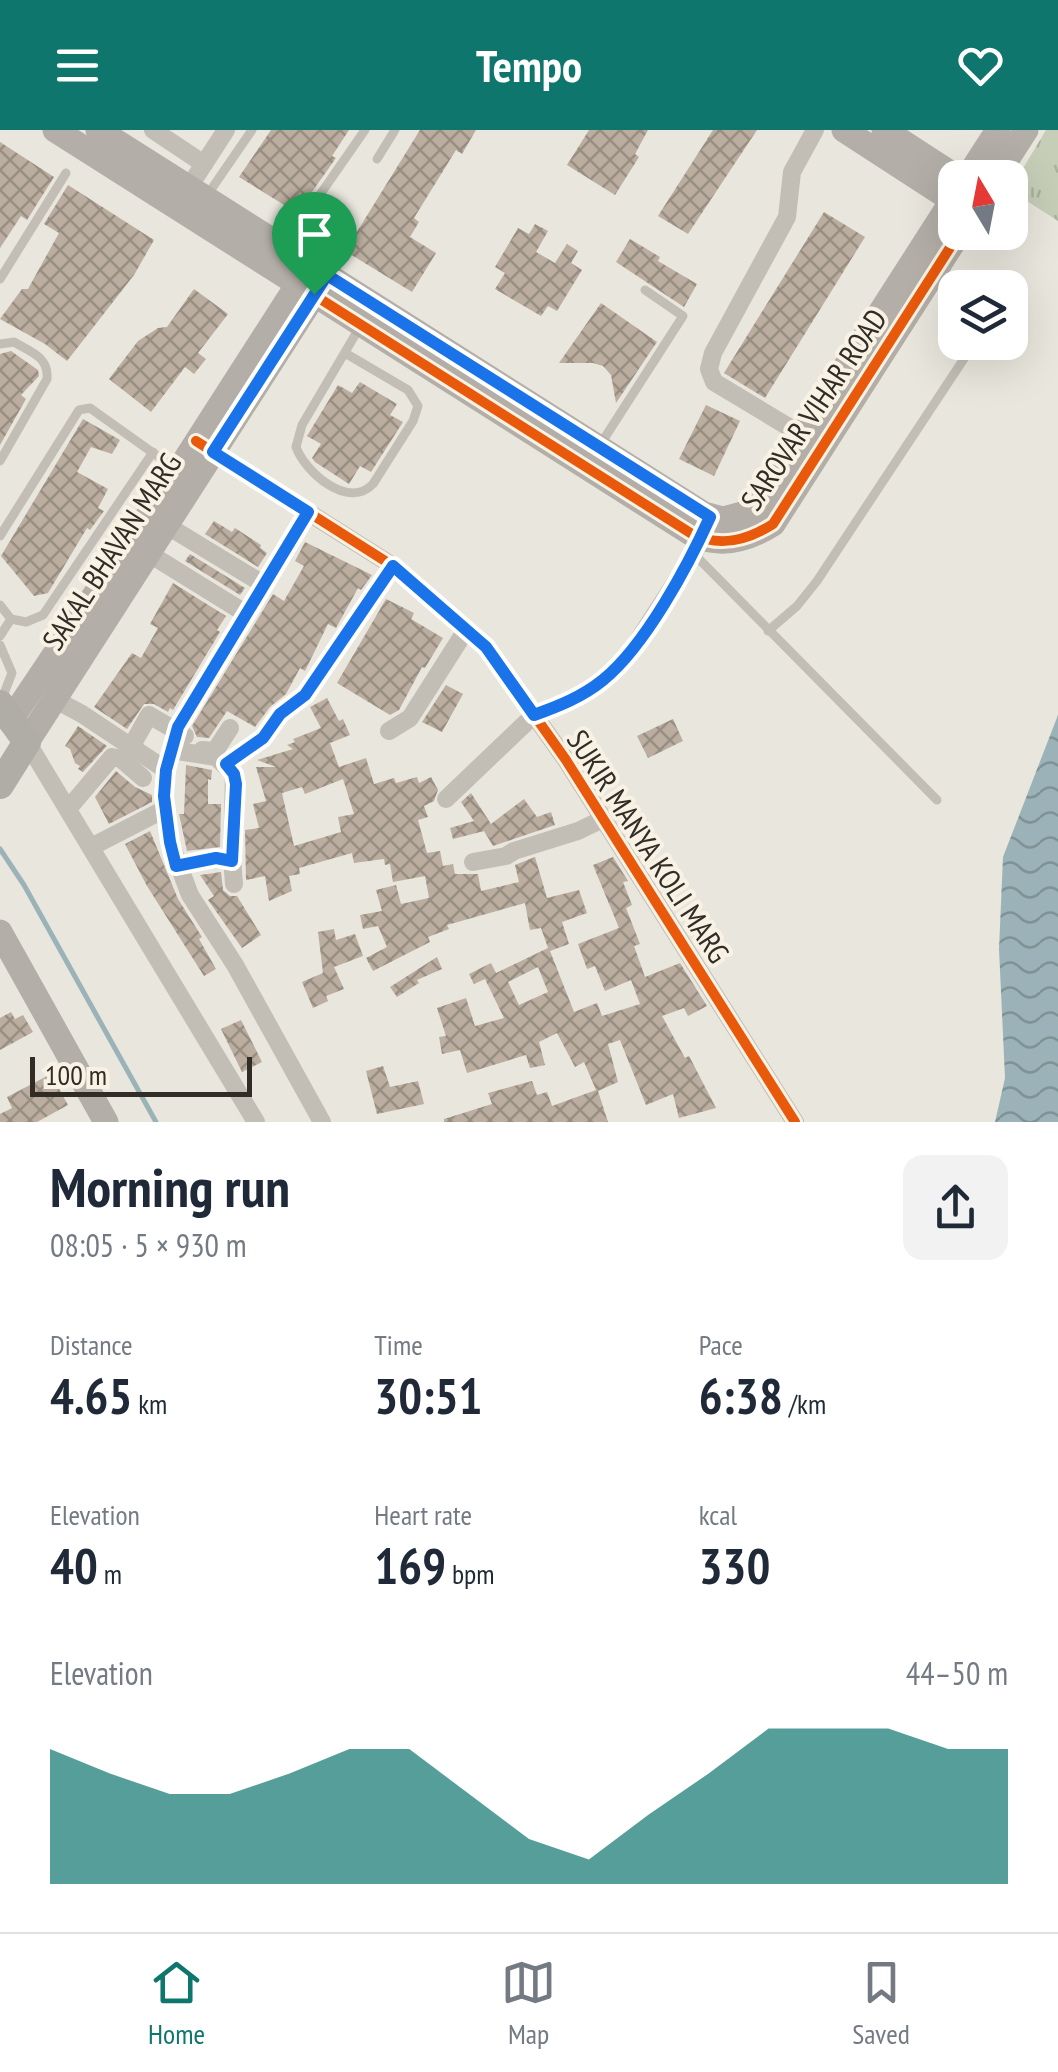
<!DOCTYPE html>
<meta charset="utf-8">
<style>
body{margin:0;font-family:"PT Sans Narrow",sans-serif;background:#f2f2f3;color:#1f2937;height:100vh;display:flex;flex-direction:column;font-size:38px;white-space:nowrap}
*{box-sizing:border-box;margin:0}
p{font-size:32px;color:#747a83}
.icon{flex:none;width:55px;height:55px;fill:none;stroke:currentColor;stroke-width:2;stroke-linecap:round;stroke-linejoin:round}
.map{position:relative;height:992px;overflow:hidden}
.sheet{display:flex;flex-direction:column;background:#fff;flex:1}
.sheet>*{flex:none}
.needle{width:65px;rotate:350deg}
.fabs{position:absolute;left:938px;top:30px;display:grid;gap:20px}
.fabs a{display:grid;place-items:center;width:90px;height:90px;border-radius:20px;background:#fff;box-shadow:0 10px 40px #0002;font-size:50px}
.scale{position:absolute;left:30px;bottom:25px;width:222px;box-sizing:border-box;padding-left:10px;border:5px solid #312c26;border-top:0;font-size:28px;line-height:35px;white-space:nowrap;color:#312c26;-webkit-text-stroke:8px #f7f2e4;paint-order:stroke}
.pin{position:absolute;display:grid;place-items:center;width:85px;height:85px;color:#fff;margin:-102px -42px;border-radius:50% 50% 50% 0;rotate:-45deg;box-shadow:0 0 10px #0007}
.pin .icon{rotate:45deg}
.round{display:grid;place-items:center;flex:none;width:105px;height:105px;border-radius:20px;background:#f2f2f3}
.head{display:flex;align-items:center;justify-content:space-between;height:170px;padding:0 50px}
h1{font-size:55px;font-weight:800;line-height:75px}
.figures{display:grid;grid-template-columns:repeat(3,1fr);gap:15px;height:170px;padding:10px 50px}
.figures div{display:grid;align-content:center}
.figures b{font-size:50px;font-weight:800}
.figures small{font-size:28px;font-weight:400}
.figures p{font-size:28px}
.chart{height:280px;padding:20px 50px}
.chart p{display:flex;justify-content:space-between}
.chart svg{width:100%;height:180px;margin-top:10px;fill:#0f766e;opacity:.7}
header{display:flex;justify-content:space-between;align-items:center;height:130px;padding:0 50px;background:#0f766e;color:#fff;font-size:45px;font-weight:800}
.tabs{display:flex;justify-content:space-around;align-items:center;height:140px;border-top:2px solid #e0e1e3;background:#fff;font-size:28px;color:#747a83}
.tabs a{display:grid;justify-items:center;gap:5px}
.tabs .current{color:#0f766e}
.map>svg:first-child{display:block}
</style>
<header><svg class="icon" aria-label="menu" viewBox="0 0 24 24"><path d="M4 6h16M4 12h16M4 18h16"/></svg>Tempo<svg class="icon" aria-label="heart" viewBox="0 0 24 24"><path d="M12 20l-8-8c-3-5 5-10 8-4 3-6 11-1 8 4z"/></svg></header>
<div class="map">
<svg width="1058" height="992" viewBox="0 0 1058 992">
<defs>
<pattern id="grass-tufts" width="24" height="20" patternUnits="userSpaceOnUse" patternTransform="scale(2.5)"><rect width="24" height="20" fill="#c6ceb8"/><path d="M3 7l-1-3M5 7V3M7 7l1-3M15 17l-1-3M17 17v-4M19 17l1-3" fill="none" stroke="#abb19e"/></pattern>
<pattern id="water-waves" width="16" height="10" patternUnits="userSpaceOnUse" patternTransform="scale(2.5)"><rect width="16" height="10" fill="#9bb3b8"/><path d="M0 5q4-4 8 0t8 0" fill="none" stroke="#7f9295"/></pattern>
<pattern id="building-cross-hatch" width="8" height="8" patternUnits="userSpaceOnUse" patternTransform="scale(2.5)"><rect width="8" height="8" fill="#bbaea0"/><path d="M0 0l8 8M0 8l8-8" fill="none" stroke="#998e82"/></pattern>
</defs>
<rect width="100%" height="100%" fill="#e9e6dd"/>
<path fill="url(#grass-tufts)" d="M1046 0H1058V91L1010 60Z"/>
<path fill="url(#water-waves)" d="M1058 585V992H995L1005 948 999 819 1003 727Z"/>
<g fill="none" stroke-linecap="round" stroke-linejoin="round">
<path stroke="#9bb3b8" stroke-width="5" d="M0 719 24 755 156 992"/>
</g>
<g fill="url(#building-cross-hatch)" fill-rule="evenodd">
<path d="M271 0H349L332 26 336 28 297 83 239 47Z"/>
<path d="M420 0H476L462 24 456 20 414 88 419 92 410 107 436 123 412 162 345 121Z"/>
<path d="M589 0H648L635 24 639 27 615 65 567 35Z"/>
<path d="M713 0H757L688 104 658 86Z"/>
<path d="M0 12 54 47 27 90 21 86 0 118Z"/>
<path d="M68 55 154 110 134 145 67 231 45 214 0 189 22 159H28L59 103 44 94Z"/>
<path d="M824 82 865 107 765 268 724 243Z"/>
<path d="M535 94 548 101 536 122 555 133 567 114 578 121 571 133 582 140 557 181 548 176 541 186 495 159 505 143 495 137 518 98 529 104Z"/>
<path d="M630 109 660 127 658 131 697 154 684 177 616 132Z"/>
<path d="M194 159 228 184 198 223 206 229 194 244 185 237 151 282 109 249 138 211 158 198 167 197Z"/>
<path d="M601 173 657 212 616 273 611 245 603 236 593 233H559Z"/>
<path d="M11 221 38 240 39 246 21 265 26 269 0 315V224Z"/>
<path d="M360 252 397 274 390 285 403 292 371 342 360 336 349 354 315 332 312 328 321 314 307 306 338 255 352 263Z"/>
<path d="M706 275 740 291 714 346 679 329Z"/>
<path d="M83 289 120 310 112 324 91 317 77 342 108 359 98 378 104 381 90 400 87 398 48 463 34 466 1 426Z"/>
<path d="M214 391 232 402 235 398 261 415 260 418 267 423 258 437 205 404Z"/>
<path d="M305 412 372 445 361 460 358 458 336 498 328 494 305 541 300 538 286 564 270 577 255 597 227 581 209 608 197 607 192 596 273 464 284 471 304 436 295 431Z"/>
<path d="M190 424 245 458 240 465 185 431Z"/>
<path d="M173 453 226 486 217 500 220 502 173 580 170 578 168 582 154 574H144L127 599 94 577 132 523 141 528 158 498 150 494Z"/>
<path d="M386 469 414 483 411 489 443 508 425 538 422 537 399 580 390 585 337 553Z"/>
<path d="M446 555 463 564 442 602 422 592Z"/>
<path d="M327 568 339 591 343 589 350 605 330 613 339 637 366 628 374 654 394 648 396 653 417 647 419 653 431 647 438 660 434 671 424 676 428 687 418 690 427 723 440 721 443 736 453 734 455 744H478L481 761 519 752 515 735 535 727 547 768 579 760 587 783 562 792 569 814 550 821 574 882 597 873 602 886 640 874 631 850 605 861 595 836 587 839 578 814 619 798 593 735 613 727 628 751 623 752 632 775 626 778 640 814 634 816 645 847 680 833 707 876 688 886 684 878 662 886 685 928 689 926 716 978 679 988 673 964 646 975 620 910 608 914 618 952 598 961 608 992H444V989L492 974 488 963 532 951 537 965 547 962 552 976 596 960 584 932 575 937 557 903 539 912 545 935 530 938 526 925 467 943 460 920 442 924 439 907 446 906 437 878 466 868 475 896 504 888 485 849 474 854 469 844 491 833 496 843 548 818 541 798 530 800 525 773 447 795 449 799 428 807 430 812 373 841 366 828 387 817 378 796 363 799 360 785 382 781 376 760 396 755 401 774 429 768 425 746 393 752 390 734 385 735 384 729 354 733 352 723 299 738 300 744 289 746 292 761 269 771 265 746 246 750 245 700 259 698 253 674 266 671 256 637H276L257 630 293 619 287 615 295 612 293 609 321 598 310 577ZM343 649 354 684 338 687 341 702 294 716 282 663 302 657 305 664ZM538 837 548 862 519 875 508 852Z"/>
<path d="M673 589 683 611 648 628 637 606Z"/>
<path d="M78 596 107 616 83 642 78 639 80 636 75 633 70 619 65 616Z"/>
<path d="M186 635 212 640 211 650 208 649V674H221L220 717 187 721 179 684H184Z"/>
<path d="M116 641 135 657 152 665V672L109 694 95 667Z"/>
<path d="M471 663 491 694 524 669 537 687 551 682 555 695 493 716 484 701 453 709 450 698 474 691 461 672Z"/>
<path d="M150 701 178 769 202 807 199 809 216 839 204 846 147 756 125 714Z"/>
<path d="M221 742 223 760 230 766H237L261 805 242 818 208 770 214 766 200 745Z"/>
<path d="M334 799 336 810 355 804 363 826 334 837 344 859 326 866 328 871 313 878 302 852 323 843 318 802Z"/>
<path d="M437 827 442 839 417 850 419 853 397 867 390 857Z"/>
<path d="M11 882 15 889 23 885 33 902 0 920V888Z"/>
<path d="M241 890 262 932 242 942 221 899Z"/>
<path d="M383 936 390 957 418 951 424 974 377 984 366 941Z"/>
<path d="M51 944 68 975 37 992H0V984L12 978 7 967Z"/>
</g>
<g fill="none" stroke-linecap="round" stroke-linejoin="round">
<g stroke="#c2beb6" stroke-width="9">
<path d="M377 29 395 0"/>
<path d="M208 64 252 0"/>
<path d="M285 115 365 0"/>
<path d="M0 149 66 43"/>
<path d="M0 214 14 212C31 222 49 227 47 249L0 331"/>
<path d="M345 223 408 260 418 276 413 291 373 354C348 380 305 342 296 317L302 295 361 195"/>
<path d="M600 315 683 186 645 160"/>
<path d="M0 406 79 280 90 278 177 340"/>
<path d="M694 424 937 670"/>
<path d="M0 475 11 489 26 492 43 485 153 322"/>
<path d="M768 501 797 476 817 451 975 212"/>
<path d="M0 506 11 489"/>
<path d="M0 515 12 543 1 571"/>
</g>
<g stroke="#c2beb6" stroke-width="18">
<path d="M153 0 204 34"/>
<path d="M189 57 226 0"/>
<path d="M802 305 714 252 709 239 713 223 787 87 792 42 815 0"/>
<path d="M205 317 393 436 486 517 566 630 795 992"/>
<path d="M308 382 177 597 166 640 164 666 170 712 190 765 235 835 322 992"/>
<path d="M166 395 263 454"/>
<path d="M148 423 245 483"/>
<path d="M54 569 82 584 166 640"/>
<path d="M389 601 410 588 466 500"/>
<path d="M27 612 256 992"/>
<path d="M131 617 149 585 185 606"/>
<path d="M171 620 216 627 234 644 232 728 234 754"/>
<path d="M202 620 215 621 230 598"/>
<path d="M226 634 263 608 280 585 305 565 393 436"/>
<path d="M446 669 534 585 575 569 604 549 628 526 694 424 705 397"/>
<path d="M68 679 112 627 121 629 143 648"/>
<path d="M91 717 165 679"/>
<path d="M473 732 506 726 514 721 578 701 603 689"/>
<path d="M176 736 217 729 232 731"/>
</g>
<g stroke="#b3aea7" stroke-width="25">
<path d="M55 0 692 404C721 418 748 410 773 394L960 102"/>
<path d="M98 0 704 384 723 389 753 381 955 66"/>
<path d="M844 0 955 72"/>
<path d="M884 0 958 48"/>
<path d="M967 48 998 0"/>
<path d="M995 48 1026 0"/>
<path d="M10 591 178 341 307 140"/>
<path d="M27 612 322 153"/>
<path d="M0 802 106 992"/>
</g>
<path stroke="#b0aca6" stroke-width="28" d="M0 574 27 612 0 655"/>
<defs>
<g id="cycleway">
<path d="M314 165 692 404C721 418 748 410 773 394L960 102"/>
<path d="M196 311 393 436 486 517 566 630 795 992"/>
</g>
</defs>
<use href="#cycleway" stroke="#f7f2e4" stroke-width="16"/>
<use href="#cycleway" stroke="#e8590c" stroke-width="10"/>
</g>
<g fill="none" stroke-linecap="round" stroke-linejoin="round">
<defs>
<path id="route" d="M327 145 710 387C688 436 645 516 603 550 582 567 559 576 534 585L486 517 393 436 305 565 280 584 263 608 226 634 234 644 236 654 232 731 216 728 176 736 170 712 164 666 166 640 178 597 308 382 213 322Z"/>
</defs>
<use href="#route" stroke="#fff" stroke-width="20"/>
<use href="#route" stroke="#1a73e8" stroke-width="12"/>
</g>
<g text-anchor="middle" dominant-baseline="central" stroke-width="8" stroke-linejoin="round" paint-order="stroke">
<g font-size="30" fill="#312c26" stroke="#f7f2e4">
<text transform="translate(813 279) rotate(-56)">SAROVAR VIHAR ROAD</text>
<text transform="translate(111 421) rotate(-57)">SAKAL BHAVAN MARG</text>
<text transform="translate(649 716) rotate(57)">SUKIR MANYA KOLI MARG</text>
</g>
</g>
</svg>
<div class="fabs">
<a><svg class="needle" viewBox="-14 -14 28 28"><path d="M0-13l5 13h-10z" fill="#e53935"/><path d="M0 13l5-13h-10z" fill="#747a83"/></svg></a>
<a><svg class="icon" aria-label="layers" viewBox="0 0 24 24"><path d="M12 4l9 5-9 5-9-5zM3 14l9 5 9-5"/></svg></a>
</div>
<div class="scale">100 m</div>
<div class="pin" style="left:314px;top:164px;background:#1e9e55"><svg class="icon" aria-label="arrive" viewBox="0 0 24 24"><path d="M6 21V4h12l-3 4 3 4H6"/></svg></div>
</div>
<section class="sheet">
<div class="head"><div><h1>Morning run</h1><p>08:05 · 5 × 930 m</p></div><a class="round"><svg class="icon" aria-label="share" viewBox="0 0 24 24"><path d="M12 15V3M7 8l5-5 5 5M5 13v7h14v-7"/></svg></a></div>
<div class="figures">
<div><p>Distance</p><b>4.65<small> km</small></b></div>
<div><p>Time</p><b>30:51</b></div>
<div><p>Pace</p><b>6:38<small> /km</small></b></div>
</div>
<div class="figures">
<div><p>Elevation</p><b>40<small> m</small></b></div>
<div><p>Heart rate</p><b>169<small> bpm</small></b></div>
<div><p>kcal</p><b>330</b></div>
</div>
<div class="chart"><p><span>Elevation</span>44–50 m</p>
<svg viewBox="0 0 160 44" preserveAspectRatio="none"><path d="M0 44V11L10 17L20 22L30 22L40 17L50 11L60 11L70 22L80 33L90 38L100 27L110 17L120 6L130 6L140 6L150 11L160 11V44z"/></svg>
</div>
</section>
<nav class="tabs">
<a class="current"><svg class="icon" aria-label="home" viewBox="0 0 24 24"><path d="M3 11l9-7 9 7M6 9v11h12V9"/></svg>Home</a>
<a><svg class="icon" aria-label="map" viewBox="0 0 24 24"><path d="M3 6l6-2 6 2 6-2v14l-6 2-6-2-6 2zM9 4v14M15 6v14"/></svg>Map</a>
<a><svg class="icon" aria-label="saved" viewBox="0 0 24 24"><path d="M7 4h10v16l-5-4-5 4z"/></svg>Saved</a>
</nav>
